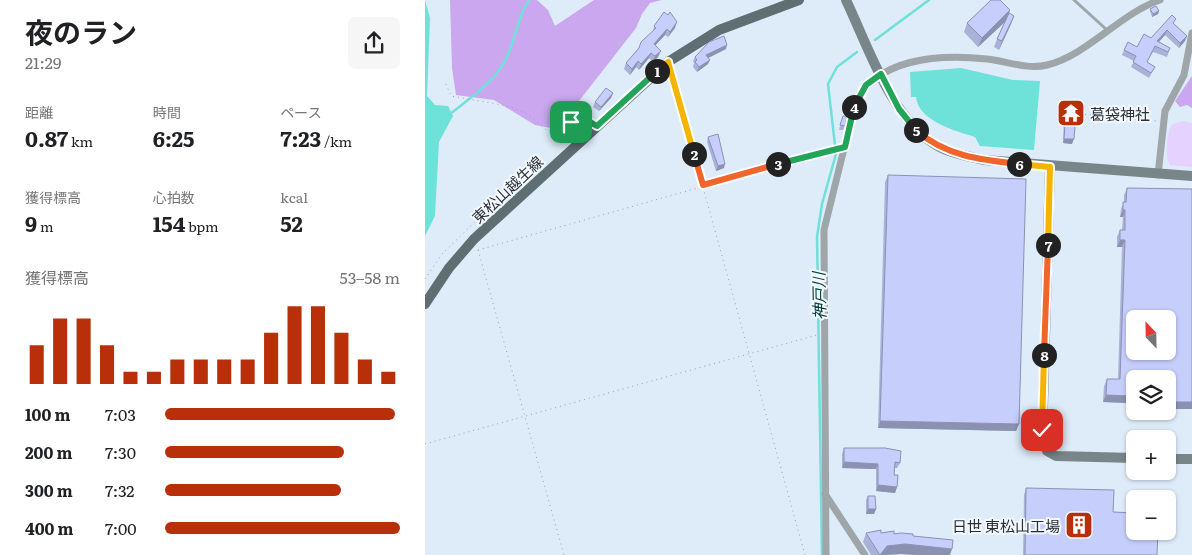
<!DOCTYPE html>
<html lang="ja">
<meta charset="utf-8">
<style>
body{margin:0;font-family:Literata,"Noto Sans JP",serif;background:#f6f6f6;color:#202124;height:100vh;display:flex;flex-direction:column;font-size:19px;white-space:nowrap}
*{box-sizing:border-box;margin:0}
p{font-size:16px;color:#757577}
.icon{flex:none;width:28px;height:28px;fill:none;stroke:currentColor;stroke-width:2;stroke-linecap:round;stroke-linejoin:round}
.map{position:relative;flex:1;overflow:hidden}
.side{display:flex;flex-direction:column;background:#fff;width:425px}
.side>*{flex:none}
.needle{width:32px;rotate:338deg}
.fabs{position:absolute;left:701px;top:310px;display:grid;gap:10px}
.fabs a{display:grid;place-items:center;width:50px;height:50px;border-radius:8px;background:#fff;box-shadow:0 1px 4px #0004;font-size:25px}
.pin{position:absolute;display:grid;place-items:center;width:42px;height:42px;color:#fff;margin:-21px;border-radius:10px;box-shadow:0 2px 8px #0006}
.km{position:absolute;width:25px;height:25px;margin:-12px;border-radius:50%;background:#222;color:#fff;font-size:14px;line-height:25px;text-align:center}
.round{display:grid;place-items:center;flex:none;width:52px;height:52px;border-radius:8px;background:#f6f6f6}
.overview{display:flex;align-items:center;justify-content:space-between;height:85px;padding:0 25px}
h1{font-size:28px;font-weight:700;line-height:38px}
.stats{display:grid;grid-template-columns:repeat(3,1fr);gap:8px;height:85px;padding:5px 25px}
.stats div{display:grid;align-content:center}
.stats b{font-size:21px;font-weight:700}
.stats small{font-size:14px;font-weight:400}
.stats p{font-size:14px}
.chart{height:140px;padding:10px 25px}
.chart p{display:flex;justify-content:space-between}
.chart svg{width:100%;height:90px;margin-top:5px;stroke:#b92f09;stroke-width:6}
ul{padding:0 25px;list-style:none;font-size:16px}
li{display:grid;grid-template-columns:80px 60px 1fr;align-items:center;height:38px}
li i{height:12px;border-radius:6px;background:#b92f09}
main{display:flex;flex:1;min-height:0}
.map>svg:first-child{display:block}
</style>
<main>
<section class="side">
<div class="overview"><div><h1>夜のラン</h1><p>21:29</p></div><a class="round"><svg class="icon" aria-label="share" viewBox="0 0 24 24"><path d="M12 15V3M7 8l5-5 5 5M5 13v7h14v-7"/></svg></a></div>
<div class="stats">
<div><p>距離</p><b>0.87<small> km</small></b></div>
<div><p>時間</p><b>6:25</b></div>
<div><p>ペース</p><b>7:23<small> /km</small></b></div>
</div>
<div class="stats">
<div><p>獲得標高</p><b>9<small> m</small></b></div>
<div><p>心拍数</p><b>154<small> bpm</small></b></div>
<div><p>kcal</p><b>52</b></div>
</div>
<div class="chart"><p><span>獲得標高</span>53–58 m</p>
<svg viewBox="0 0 160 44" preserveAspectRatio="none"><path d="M5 44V25M15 44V12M25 44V12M35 44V25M45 44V38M55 44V38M65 44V32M75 44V32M85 44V32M95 44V32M105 44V19M115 44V6M125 44V6M135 44V19M145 44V32M155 44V38"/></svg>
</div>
<ul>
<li><b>100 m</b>7:03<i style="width:98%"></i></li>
<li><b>200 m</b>7:30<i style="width:76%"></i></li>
<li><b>300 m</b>7:32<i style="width:75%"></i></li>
<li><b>400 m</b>7:00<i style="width:100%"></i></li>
</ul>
</section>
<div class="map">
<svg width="767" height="555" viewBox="0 0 767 555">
<rect width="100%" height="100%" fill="#deecf9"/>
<path fill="#e6d2fe" d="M758 121 767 123V167L745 165C739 156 742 133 747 124Z"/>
<g fill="#caa7ef">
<path d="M25 0H112L123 10 130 26 169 0H237L225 3 217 14 211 28 154 101H139L134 105 139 116 126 128 110 125 69 100 31 95 27 68Z"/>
<path d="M767 68V108L762 105 755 107 750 101 767 76Z"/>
</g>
<g fill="#6ee1d8">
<path d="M0 0 5 18 2 96 10 105 23 106 28 116 14 142 10 216 0 236Z"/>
<path d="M536 68 588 80 615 81 609 150 555 146 550 137C531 131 493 121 491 97H486L485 72Z"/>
</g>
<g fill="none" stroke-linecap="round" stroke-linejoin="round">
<g stroke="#6ee1d8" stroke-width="2.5">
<path d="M450 40 504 0"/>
<path d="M25 114C43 100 69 82 80 61 91 41 91 19 104 0"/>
<path d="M397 555 392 237 397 204 411 154 403 84 412 67 432 52"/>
</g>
<g stroke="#9aa4ae" stroke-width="1" stroke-dasharray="1 4" stroke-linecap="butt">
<path d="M246 72 380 555"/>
<path d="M21 84 26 96 83 106 101 113 121 130 128 131 134 130 151 120 160 119 164 121"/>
<path d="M655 114 732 121"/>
<path d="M53 250 411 149"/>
<path d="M53 250 139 555"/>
<path d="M0 279 17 254 65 207"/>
<path d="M0 444 392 335"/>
</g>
<path stroke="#9ea6a9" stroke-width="3" d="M649 0 682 30"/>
<g stroke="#9ea6a9" stroke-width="7">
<path d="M733 175 740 111 759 75 767 33"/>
<path d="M400 494 440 555"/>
<path d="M401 555 399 230 429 108C448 57 515 54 562 59 582 61 602 70 622 65 661 56 696 13 735 0"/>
</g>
<g stroke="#798689" stroke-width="10">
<path d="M421 0C442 44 466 117 508 143 523 153 541 156 559 160L767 176"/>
<path d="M625 167 617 440 622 451 631 456 710 458"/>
<path d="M742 459H767"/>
</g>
<path stroke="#5f6e73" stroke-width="10" d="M0 304 24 268 49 239 243 62 294 30 374 0"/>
</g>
<g fill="#aab2d9">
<path d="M725 9 734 11 733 14 727 17 725 11Z"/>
<path d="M585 10 584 13 589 16 586 24 574 50 569 47 572 39 580 22 553 47 539 32 542 23Z"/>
<path d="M243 15 250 28 243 37 240 35 230 45 233 57 228 62 224 58 214 70 211 67 205 75 199 69 201 63 228 31 229 26Z"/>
<path d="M749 24 762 36 760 41 754 48 740 35 734 42 745 48 742 57 728 52 722 62 730 67 724 78 706 67 709 61 697 55 699 50 712 47Z"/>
<path d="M301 49 283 58V64L272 72 268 67 269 63 268 61 270 57Z"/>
<path d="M188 93 186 98 174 111 168 107 170 102Z"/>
<path d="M636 105 654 112 652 117H650L647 144 638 143 639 116 634 115V110Z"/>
<path d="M418 116 420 126 418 130H414Z"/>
<path d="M283 137 299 168 291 171 282 142Z"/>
<path d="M463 175 594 424 591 431 453 428 460 182Z"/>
<path d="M702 188 767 409H742V379L710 408H703V403L678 402 679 386 682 379H693L697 247H692V237L695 230H697L698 217H695L696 209 699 202V195Z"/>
<path d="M419 448 475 463 472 468H470L469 475 472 487 470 493 451 491V469L417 468V454Z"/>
<path d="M601 488 688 512 732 555H598L599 495Z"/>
<path d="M443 496 451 509 449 514H441V500Z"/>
<path d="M441 533H456L488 536 525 555H492L476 554 462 555H446L438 542Z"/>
</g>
<g fill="#8b91b0">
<path d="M585 10 582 20 553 47 557 38Z"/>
<path d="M734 11 733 14 727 17 728 14Z"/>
<path d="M589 16 586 24 574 50 577 41Z"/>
<path d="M252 22 250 28 243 37 245 32Z"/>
<path d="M242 29 240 35 227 49 229 44Z"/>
<path d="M742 30 740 35 730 46 732 41Z"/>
<path d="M762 36 760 41 754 48 755 43Z"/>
<path d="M302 45 301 49 279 60 281 55Z"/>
<path d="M236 51 233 57 228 62 230 56Z"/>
<path d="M226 53 224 58 214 70 216 64Z"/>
<path d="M285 60 283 64 272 72 274 67Z"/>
<path d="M213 61 211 67 205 75 207 69Z"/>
<path d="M188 93 186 98 174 111 176 107Z"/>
<path d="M639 139H649L647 144 638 143Z"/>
<path d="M300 164 299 168 291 171 293 166Z"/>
<path d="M698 210H700L698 217H695Z"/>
<path d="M695 240H700L697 247H692Z"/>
<path d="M681 395 705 396 703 403 678 402Z"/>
<path d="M705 401H710V408H703Z"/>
<rect x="742" y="402" width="25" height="7"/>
<path d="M455 421 594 424 591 431 453 428Z"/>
<path d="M419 462 453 464 451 469 417 468Z"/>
<path d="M453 485 472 487 470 493 451 491Z"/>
<path d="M443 509H451L449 514H441Z"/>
<path d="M480 544 527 549 525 555H492L476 554 455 555 462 546Z"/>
</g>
<g fill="#c6cffc" stroke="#8b91b0" fill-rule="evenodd">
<path d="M566 0H575L585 10 557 38 542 23Z"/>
<path d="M731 6 734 11 728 14 725 9Z"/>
<path d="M239 12 243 15 245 12 252 22 245 32 242 29 229 44 236 51 230 56 226 53 216 64 213 61 207 69 201 63 214 48 216 42 231 28 229 26Z"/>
<path d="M584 13 589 16 577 41 572 39Z"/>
<path d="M747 15 751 19 748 23 762 36 755 43 742 30 732 41 745 48 743 52 730 46 722 62 730 67 726 73 708 62 711 56 699 50 703 42 712 47 719 34 726 38Z"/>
<path d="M299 36 302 45 281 55 285 60 274 67 270 62 272 60 270 57 284 42Z"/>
<path d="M181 88 188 93 176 107 170 102Z"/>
<path d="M652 104 654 106V112L651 113 649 139H639L641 111 635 110 636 105Z"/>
<path d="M418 116H422L420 126 415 125Z"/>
<path d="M293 134 300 164 293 166 283 137Z"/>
<path d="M463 175 601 179 594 424 455 421Z"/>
<path d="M702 188 767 189V402H742V379H710V401H705V396L681 395 682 379H695L700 240H695V230H700V210H698V202H701ZM710 319H742V351H710Z"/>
<path d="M419 448H460L476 451 475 463 470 462 469 475H473L472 487 453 485V464L419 462Z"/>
<path d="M601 488 689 490 688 512 710 513V531H733L732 555H600Z"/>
<path d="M443 496H450L451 509H443Z"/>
<path d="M456 530V533L469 531V534L476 533 488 534V536L528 540 527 549 480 544 462 546 455 555 441 533Z"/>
</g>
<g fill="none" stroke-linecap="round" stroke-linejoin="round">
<defs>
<path id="split-1" d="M146 122 160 119 172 126 232 71"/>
<path id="split-2" d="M232 71 243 62 269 154"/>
<path id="split-3" d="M269 154 278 185 353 164"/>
<path id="split-4" d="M353 164 420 147 429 107"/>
<path id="split-5" d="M429 107 441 85 456 74 474 109 491 130"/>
<path id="split-6" d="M491 130C520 156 556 160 594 164"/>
<path id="split-7" d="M594 164 625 167 623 245"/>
<path id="split-8" d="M619 355 623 245"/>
<path id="split-9" d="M617 430 619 355"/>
</defs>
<use href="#split-1" stroke="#fff" stroke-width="10"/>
<use href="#split-2" stroke="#fff" stroke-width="10"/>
<use href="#split-3" stroke="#fff" stroke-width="10"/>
<use href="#split-4" stroke="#fff" stroke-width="10"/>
<use href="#split-5" stroke="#fff" stroke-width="10"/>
<use href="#split-6" stroke="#fff" stroke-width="10"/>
<use href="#split-7" stroke="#fff" stroke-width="10"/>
<use href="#split-8" stroke="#fff" stroke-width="10"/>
<use href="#split-9" stroke="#fff" stroke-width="10"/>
<use href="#split-1" stroke="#22a559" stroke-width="6"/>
<use href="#split-2" stroke="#f5b400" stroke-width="6"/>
<use href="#split-3" stroke="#f0652b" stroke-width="6"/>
<use href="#split-4" stroke="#22a559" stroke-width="6"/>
<use href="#split-5" stroke="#22a559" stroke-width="6"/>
<use href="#split-6" stroke="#f0652b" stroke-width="6"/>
<use href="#split-7" stroke="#f5b400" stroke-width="6"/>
<use href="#split-8" stroke="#f0652b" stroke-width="6"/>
<use href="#split-9" stroke="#f5b400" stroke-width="6"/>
</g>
<defs>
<symbol id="temple-square" viewBox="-11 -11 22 22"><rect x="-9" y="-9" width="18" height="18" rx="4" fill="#b92f09" stroke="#f2f8fd"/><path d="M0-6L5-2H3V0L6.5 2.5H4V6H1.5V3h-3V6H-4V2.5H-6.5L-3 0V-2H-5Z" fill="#fff"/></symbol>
<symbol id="building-square" viewBox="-11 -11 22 22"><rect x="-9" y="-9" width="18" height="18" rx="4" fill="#b92f09" stroke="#f2f8fd"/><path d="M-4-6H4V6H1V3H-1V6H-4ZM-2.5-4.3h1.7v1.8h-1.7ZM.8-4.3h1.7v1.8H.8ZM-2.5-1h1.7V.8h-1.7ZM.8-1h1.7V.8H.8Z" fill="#fff"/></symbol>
</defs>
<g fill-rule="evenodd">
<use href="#temple-square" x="630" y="97" width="32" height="32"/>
<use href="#building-square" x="638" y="509" width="32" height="32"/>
</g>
<g text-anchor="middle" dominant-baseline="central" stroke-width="4" stroke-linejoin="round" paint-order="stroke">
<g font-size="15" fill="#2a2f34" stroke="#f2f8fd" text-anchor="start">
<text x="665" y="113">葛袋神社</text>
<text x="635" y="525" text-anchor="end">日世 東松山工場</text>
</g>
<g font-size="15" fill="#2a2f34" stroke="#f2f8fd">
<text transform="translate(82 189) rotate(-43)">東松山越生線</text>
</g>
<g font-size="16" font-style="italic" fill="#033c39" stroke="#f2f8fd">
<text transform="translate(393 296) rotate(-91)">神戸川</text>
</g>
</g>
</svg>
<div class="fabs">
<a><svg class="needle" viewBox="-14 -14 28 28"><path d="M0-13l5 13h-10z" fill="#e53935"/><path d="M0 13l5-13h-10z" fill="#757577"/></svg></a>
<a><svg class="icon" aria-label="layers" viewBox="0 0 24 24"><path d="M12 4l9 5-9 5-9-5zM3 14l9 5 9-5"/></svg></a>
<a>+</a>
<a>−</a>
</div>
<div class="pin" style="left:146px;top:122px;background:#1e9e55"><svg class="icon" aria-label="arrive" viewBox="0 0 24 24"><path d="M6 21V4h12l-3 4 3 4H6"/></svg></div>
<div class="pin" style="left:617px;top:430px;background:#d93025"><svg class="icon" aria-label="check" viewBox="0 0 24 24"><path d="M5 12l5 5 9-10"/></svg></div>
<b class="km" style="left:232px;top:71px">1</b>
<b class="km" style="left:269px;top:154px">2</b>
<b class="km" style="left:353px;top:164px">3</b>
<b class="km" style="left:429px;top:107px">4</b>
<b class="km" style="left:491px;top:130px">5</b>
<b class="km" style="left:594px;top:164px">6</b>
<b class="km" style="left:623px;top:245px">7</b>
<b class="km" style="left:619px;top:355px">8</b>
</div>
</main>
